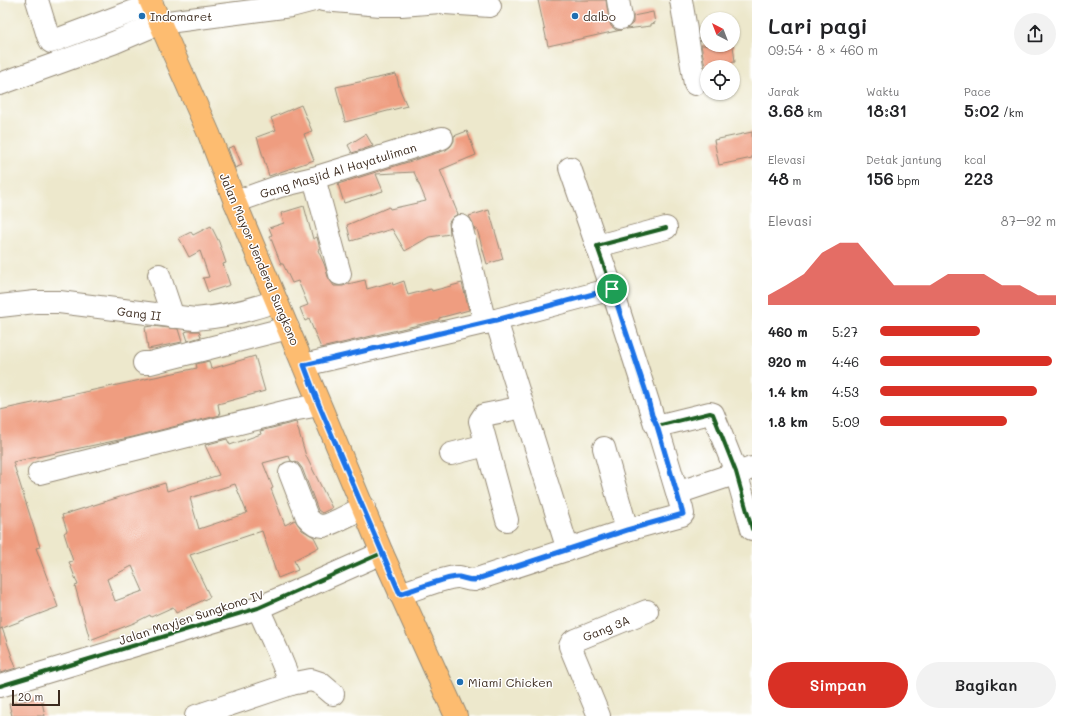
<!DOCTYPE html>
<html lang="id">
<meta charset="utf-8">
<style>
body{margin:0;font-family:Mali,sans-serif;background:#f2f2f2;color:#202124;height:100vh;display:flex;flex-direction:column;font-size:15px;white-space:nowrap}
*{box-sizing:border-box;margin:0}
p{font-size:13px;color:#757577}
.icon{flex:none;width:22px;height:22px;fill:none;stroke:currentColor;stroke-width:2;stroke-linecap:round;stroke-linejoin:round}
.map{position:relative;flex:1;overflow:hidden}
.sheet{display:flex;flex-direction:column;background:#fff;width:320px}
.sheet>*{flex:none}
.needle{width:26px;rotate:318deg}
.tools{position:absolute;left:700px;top:12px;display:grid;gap:8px}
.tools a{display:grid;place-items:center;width:40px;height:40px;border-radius:50%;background:#fff;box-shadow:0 1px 3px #0004;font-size:20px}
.scale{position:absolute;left:12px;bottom:10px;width:48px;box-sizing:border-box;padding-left:4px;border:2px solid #3b2a1e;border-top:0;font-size:11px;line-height:14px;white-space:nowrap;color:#3b2a1e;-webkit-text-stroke:3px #fff;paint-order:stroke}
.pin{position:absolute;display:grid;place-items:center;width:34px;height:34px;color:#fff;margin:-17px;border:2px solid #fff;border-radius:50%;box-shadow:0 1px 4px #0007}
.round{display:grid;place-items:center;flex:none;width:42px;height:42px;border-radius:21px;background:#f2f2f2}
.overview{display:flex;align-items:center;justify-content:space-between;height:68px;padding:0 16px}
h1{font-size:22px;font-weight:600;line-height:30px}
.metrics{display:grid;grid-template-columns:repeat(3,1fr);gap:6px;height:68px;padding:4px 16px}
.metrics div{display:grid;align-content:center}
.metrics b{font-size:17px;font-weight:600}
.metrics small{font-size:11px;font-weight:400}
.metrics p{font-size:11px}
.chart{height:112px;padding:8px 16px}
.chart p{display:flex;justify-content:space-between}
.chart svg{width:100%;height:72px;margin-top:4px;fill:#d93025;opacity:.7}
.primary-button{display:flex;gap:8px;margin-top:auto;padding:8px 16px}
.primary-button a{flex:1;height:46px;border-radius:24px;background:#d93025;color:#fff;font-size:16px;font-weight:600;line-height:46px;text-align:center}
.primary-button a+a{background:#f2f2f2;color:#202124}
ul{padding:0 16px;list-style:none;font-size:13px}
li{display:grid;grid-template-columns:64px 48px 1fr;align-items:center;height:30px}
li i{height:10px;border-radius:5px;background:#d93025}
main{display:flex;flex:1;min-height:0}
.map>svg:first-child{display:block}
</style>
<main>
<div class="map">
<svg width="752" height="716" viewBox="0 0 752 716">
<rect width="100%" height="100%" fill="#fff"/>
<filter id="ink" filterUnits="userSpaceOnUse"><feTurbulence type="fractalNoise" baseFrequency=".025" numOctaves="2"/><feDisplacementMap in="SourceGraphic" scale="8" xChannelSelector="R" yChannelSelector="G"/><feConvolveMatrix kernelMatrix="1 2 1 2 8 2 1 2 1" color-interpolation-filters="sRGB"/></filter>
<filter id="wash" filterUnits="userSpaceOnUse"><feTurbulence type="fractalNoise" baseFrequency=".012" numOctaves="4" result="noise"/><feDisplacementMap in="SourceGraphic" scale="16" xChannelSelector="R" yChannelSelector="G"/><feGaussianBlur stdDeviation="0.9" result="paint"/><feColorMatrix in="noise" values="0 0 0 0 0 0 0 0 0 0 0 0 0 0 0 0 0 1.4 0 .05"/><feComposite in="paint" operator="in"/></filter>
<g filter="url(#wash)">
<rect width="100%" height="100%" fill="#ede8cc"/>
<g id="blocks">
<g fill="#ef9d80" fill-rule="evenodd">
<path d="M538 0H606L609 20 611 26 616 30H621L548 46Z"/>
<path d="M653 12 655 23 651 24V26L626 29 633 23V16Z"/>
<path d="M701 45H733L735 62 705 67Z"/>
<path d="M396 74 400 90 407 106 345 122 336 87Z"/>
<path d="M301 105 312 131 304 134 314 160 269 176 257 137 276 130 271 118Z"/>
<path d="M467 131 476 155 440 170 458 214 453 217 449 222 450 234 429 237 405 251 392 229 351 241 347 225 389 207 390 209 426 201 414 172 376 174 383 191 344 203 338 184 446 150 451 146 454 141V136Z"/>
<path d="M752 132V158L719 165 714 140Z"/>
<path d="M366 134 373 146 352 153 348 145Z"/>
<path d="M234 146 242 165 235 168 228 148Z"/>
<path d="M304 206 313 239 317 237 320 249 318 250 325 266 328 277 334 286H343L348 284 365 280 367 289 392 282 393 285 404 281 408 295 431 289 432 291 462 283 469 310 439 318V320L321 348 309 319 305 321 300 308 308 305 298 281 292 283 283 264H281L270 236 272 235 269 228 284 223 281 213Z"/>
<path d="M489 210 503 259 487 264 477 229 475 230 473 223 469 216Z"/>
<path d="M211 226 219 242 226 263 223 264 230 285 208 292 203 278 209 277 200 251 189 257 179 238 191 232 193 235Z"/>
<path d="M152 326 178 329 182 342 148 349 145 327Z"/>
<path d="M188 331H199L201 337 188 341 185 332Z"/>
<path d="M255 356 265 391 218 404 220 415 133 437 13 462 40 547 36 548 58 607 0 629 2 628 16 668 0 673V410L197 368 196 364 209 361 211 369Z"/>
<path d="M296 422 306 456 332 508 322 513 318 510 302 468 298 463 291 461 289 456 263 463 273 488 271 489 285 525 295 520 302 530 314 537 319 547 294 560 298 570 278 578 262 531 190 555 210 597 176 613 173 607 151 617 150 615 134 623 90 640 75 586 78 585 69 562 73 561 64 533 67 531 62 515 165 483 167 491 219 475 205 445 227 439 230 445 261 434 260 431ZM235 484 247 513 199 529 190 498ZM132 566 143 591 115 601 107 579Z"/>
<path d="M41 697 45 716H12L9 704Z"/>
</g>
</g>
</g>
<g filter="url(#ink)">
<use href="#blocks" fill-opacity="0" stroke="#948975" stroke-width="1"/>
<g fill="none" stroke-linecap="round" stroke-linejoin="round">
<defs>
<g id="minor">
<path d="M37 0 48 36 51 42 152 4"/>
<path d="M323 0 381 5H401L440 2"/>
<path d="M438 0 445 3 490 6"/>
<path d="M618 0 621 18"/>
<path d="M681 0 695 84"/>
<path d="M0 84 113 43 160 23 291 6 314 0"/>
<path d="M570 168 597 246"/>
<path d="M314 178 340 274"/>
<path d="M235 202 280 186 314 178 442 138"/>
<path d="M461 226 485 323"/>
<path d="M666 228 597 246 612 289 655 424 657 426 710 413 713 414 736 472 752 529"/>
<path d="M159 275 173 317"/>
<path d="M0 306 35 302H59L195 319C223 317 250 310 276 301"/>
<path d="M496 320 568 550"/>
<path d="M144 363H150L288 328"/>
<path d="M304 365 496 320 612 289"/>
<path d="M604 448 627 530"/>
<path d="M451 454 486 445"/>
<path d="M39 473 292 410 319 405"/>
<path d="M290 473 307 517C311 522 316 526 323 526 331 525 356 511 364 507"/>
<path d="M677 493 752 468"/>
<path d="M507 520 480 421 484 415 523 407"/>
<path d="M400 594C413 590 447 576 459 577 464 578 468 580 474 580L627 530 682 515 683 514 682 509 657 426"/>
<path d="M291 684 311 680 320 683 333 694"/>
<path d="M0 686 258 608 382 553"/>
<path d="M196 716 291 684 277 650 258 608"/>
<path d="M599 716 570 646 572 642 576 640 647 611"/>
</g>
<path id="major" d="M150 0 209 134 235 202 382 553 456 716"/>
</defs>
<use href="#minor" stroke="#948975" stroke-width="24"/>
<use href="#major" stroke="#948975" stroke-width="24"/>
<use href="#minor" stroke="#fff" stroke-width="22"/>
<use href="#major" stroke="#fdbc6f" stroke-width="22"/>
<defs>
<g id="cycleway">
<path d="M666 228 597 246 612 289 655 424 657 426 710 413 713 414 736 472 752 529"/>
<path d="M400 594C413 590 447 576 459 577 464 578 468 580 474 580L627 530 682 515 683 514 682 509 657 426"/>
<path d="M0 686 258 608 382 553"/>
</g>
</defs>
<use href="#cycleway" stroke="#fff" stroke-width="6"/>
<use href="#cycleway" stroke="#1b5e20" stroke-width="4"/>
</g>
</g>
<g fill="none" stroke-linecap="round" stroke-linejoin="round" filter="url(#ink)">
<defs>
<path id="route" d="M612 289 646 392 652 415 657 426 683 514 627 530 474 580C468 580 464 578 459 577 447 576 414 590 400 594L319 405 304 365 496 320Z"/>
</defs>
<use href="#route" stroke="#fff" stroke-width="8"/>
<use href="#route" stroke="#1a73e8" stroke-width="5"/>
</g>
<g fill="#1f6fb2" stroke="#fff" stroke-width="1.5">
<circle cx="142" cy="16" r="4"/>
<circle cx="575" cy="16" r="4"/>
<circle cx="460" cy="682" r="4"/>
</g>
<g text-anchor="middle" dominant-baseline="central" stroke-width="3" stroke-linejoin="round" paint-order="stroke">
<g font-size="12" fill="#3b2a1e" stroke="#fff" text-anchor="start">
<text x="150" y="16">Indomaret</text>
<text x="583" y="16">dalbo</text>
<text x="468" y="682">Miami Chicken</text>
</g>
<g font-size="12" fill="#3b2a1e" stroke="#fff">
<text transform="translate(338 170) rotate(-17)">Gang Masjid Al Hayatuliman</text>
<text transform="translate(260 259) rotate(67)">Jalan Mayor Jenderal Sungkono</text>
<text transform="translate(139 313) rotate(7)">Gang II</text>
<text transform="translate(191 617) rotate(-18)">Jalan Mayjen Sungkono IV</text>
<text transform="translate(606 628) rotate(-22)">Gang 3A</text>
</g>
</g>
</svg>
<div class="tools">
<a><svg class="needle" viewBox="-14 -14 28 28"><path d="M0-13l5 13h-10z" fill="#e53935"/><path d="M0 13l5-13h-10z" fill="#757577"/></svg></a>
<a><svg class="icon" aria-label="locate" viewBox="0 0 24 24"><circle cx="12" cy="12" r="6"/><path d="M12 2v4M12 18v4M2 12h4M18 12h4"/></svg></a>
</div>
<div class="scale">20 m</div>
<div class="pin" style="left:612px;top:289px;background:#1e9e55"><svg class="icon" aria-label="arrive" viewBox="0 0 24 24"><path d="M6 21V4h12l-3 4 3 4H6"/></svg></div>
</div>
<section class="sheet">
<div class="overview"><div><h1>Lari pagi</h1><p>09:54 · 8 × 460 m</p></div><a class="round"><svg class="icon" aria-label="share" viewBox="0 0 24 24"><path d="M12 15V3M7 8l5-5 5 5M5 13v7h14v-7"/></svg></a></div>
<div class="metrics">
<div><p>Jarak</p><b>3.68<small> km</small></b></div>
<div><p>Waktu</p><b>18:31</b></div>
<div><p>Pace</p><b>5:02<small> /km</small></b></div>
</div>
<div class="metrics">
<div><p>Elevasi</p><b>48<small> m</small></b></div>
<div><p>Detak jantung</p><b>156<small> bpm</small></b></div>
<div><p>kcal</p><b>223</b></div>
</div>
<div class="chart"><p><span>Elevasi</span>87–92 m</p>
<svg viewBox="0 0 160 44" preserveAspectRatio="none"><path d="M0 44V38L10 32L20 25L30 12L40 6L50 6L60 19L70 32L80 32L90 32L100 25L110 25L120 25L130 32L140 32L150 38L160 38V44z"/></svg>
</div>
<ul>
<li><b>460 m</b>5:27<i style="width:57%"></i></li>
<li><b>920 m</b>4:46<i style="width:98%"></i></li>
<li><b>1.4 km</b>4:53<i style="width:89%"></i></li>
<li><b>1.8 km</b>5:09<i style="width:72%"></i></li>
</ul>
<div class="primary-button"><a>Simpan</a><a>Bagikan</a></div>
</section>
</main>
